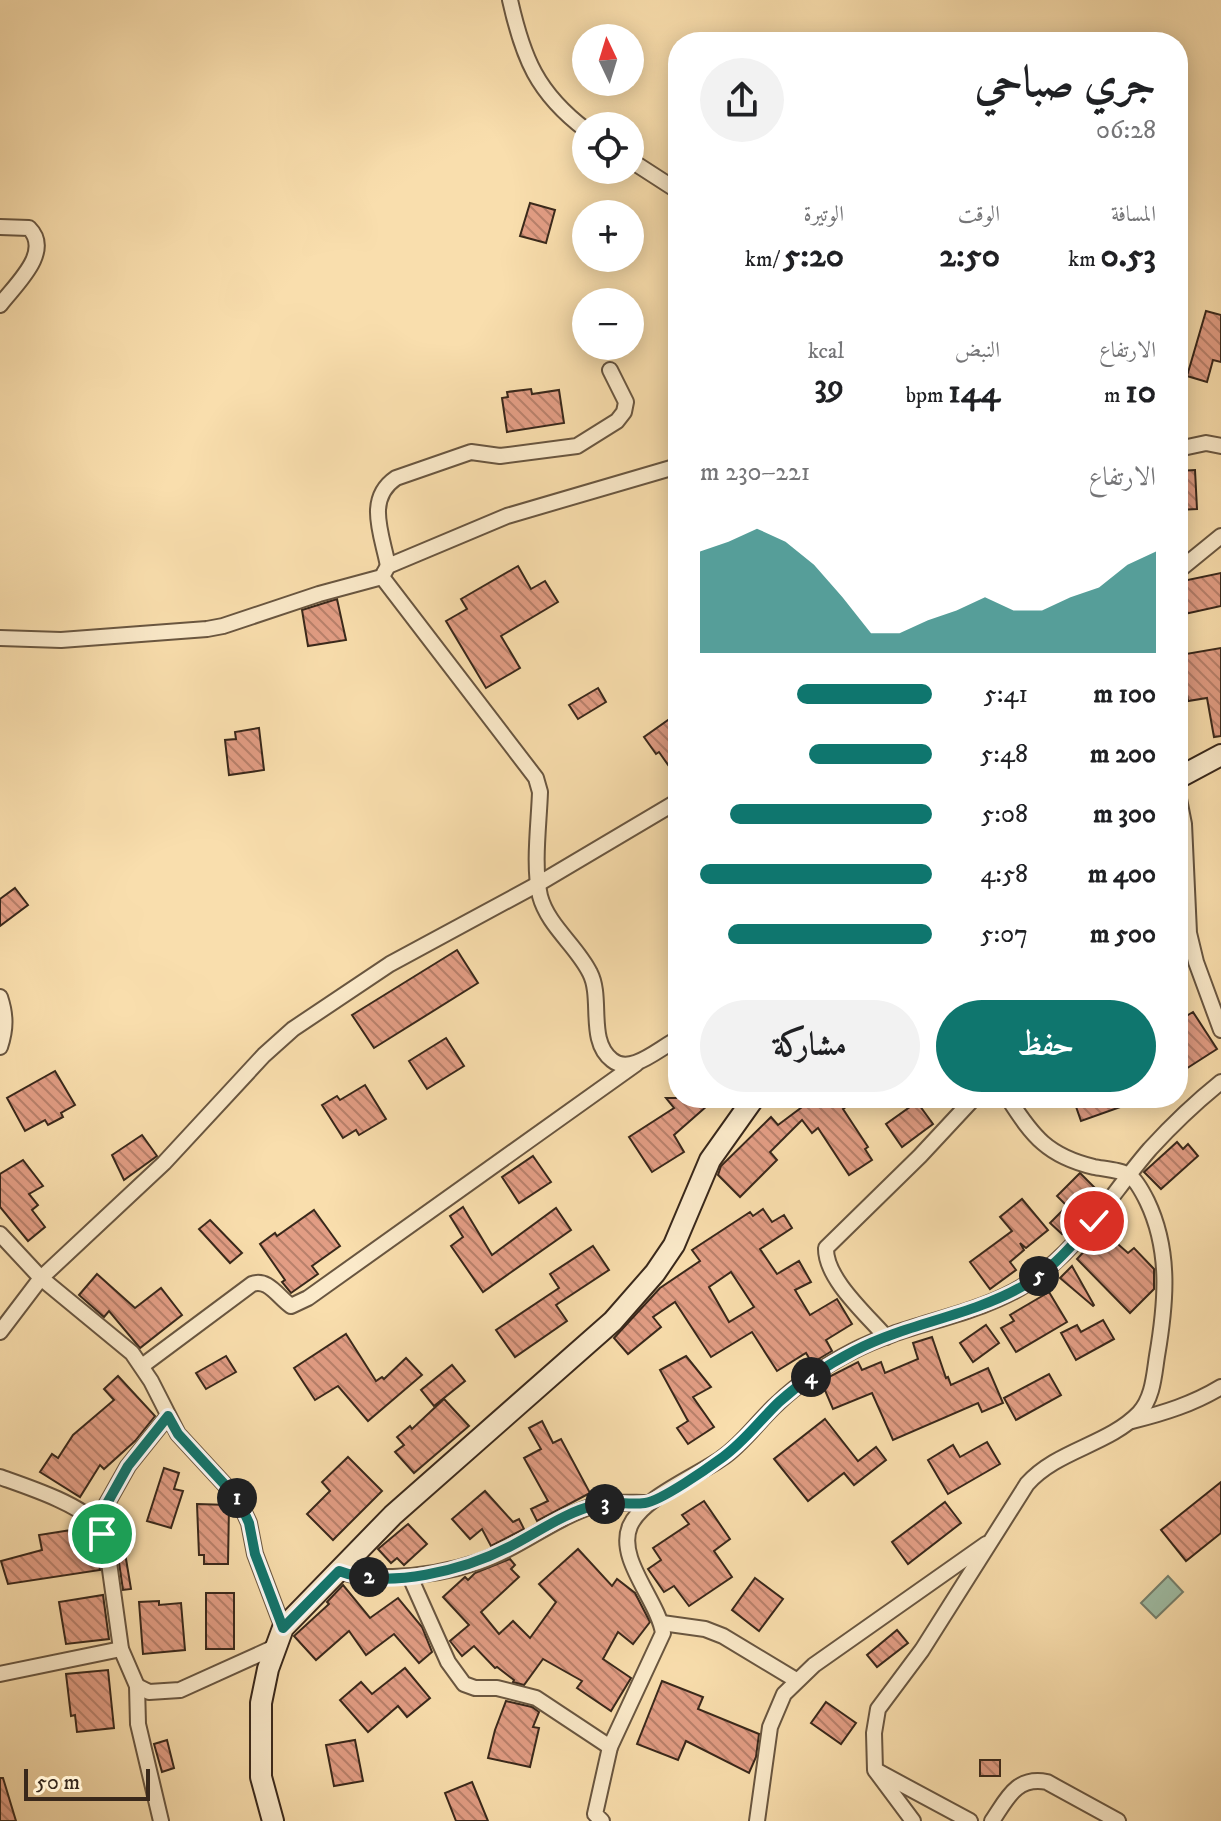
<!DOCTYPE html>
<html lang="ar">
<meta charset="utf-8">
<style>
body{margin:0;font-family:"IM FELL DW Pica",Amiri,serif;background:#f2f2f2;color:#202124;direction:rtl;height:100vh;display:flex;flex-direction:column;font-size:30px;white-space:nowrap}
*{box-sizing:border-box;margin:0}
p{font-size:26px;color:#757577}
.icon{flex:none;width:44px;height:44px;fill:none;stroke:currentColor;stroke-width:2;stroke-linecap:round;stroke-linejoin:round}
.map{position:relative;flex:1;overflow:hidden;direction:ltr}
.panel{position:absolute;left:668px;top:32px;width:520px;height:1076px;display:flex;flex-direction:column;background:#fff;border-radius:32px;box-shadow:0 4px 20px #0003;direction:rtl}
.panel>*{flex:none}
.needle{width:52px;rotate:356deg}
.controls{position:absolute;left:572px;top:24px;display:grid;gap:16px}
.controls a{display:grid;place-items:center;width:72px;height:72px;border-radius:50%;background:#fff;box-shadow:0 4px 20px #0003;font-size:40px}
.scale{position:absolute;left:24px;bottom:20px;width:126px;box-sizing:border-box;padding-left:8px;border:4px solid #39281b;border-top:0;font-size:22px;line-height:28px;white-space:nowrap;color:#39281b;-webkit-text-stroke:6px #fbeaca;paint-order:stroke}
.pin{position:absolute;display:grid;place-items:center;width:68px;height:68px;color:#fff;margin:-34px;border:4px solid #fff;border-radius:50%;box-shadow:0 2px 8px #0007}
.km{position:absolute;width:40px;height:40px;margin:-20px;border-radius:50%;background:#222;color:#fff;font-size:22px;line-height:40px;text-align:center}
.round{display:grid;place-items:center;flex:none;width:84px;height:84px;border-radius:42px;background:#f2f2f2}
.head{display:flex;align-items:center;justify-content:space-between;height:136px;padding:0 32px}
h1{font-size:44px;font-weight:800;line-height:60px}
.figures{display:grid;grid-template-columns:repeat(3,1fr);gap:12px;height:136px;padding:8px 32px}
.figures div{display:grid;align-content:center}
.figures b{font-size:34px;font-weight:800}
.figures small{font-size:22px;font-weight:400}
.figures p{font-size:22px}
.chart{height:224px;padding:16px 32px}
.chart p{display:flex;justify-content:space-between}
.chart svg{width:100%;height:144px;margin-top:8px;fill:#0f766e;opacity:.7}
.button{display:flex;gap:16px;margin-top:auto;padding:16px 32px}
.button a{flex:1;height:92px;border-radius:48px;background:#0f766e;color:#fff;font-size:32px;font-weight:800;line-height:92px;text-align:center}
.button a+a{background:#f2f2f2;color:#202124}
ul{padding:0 32px;list-style:none;font-size:26px}
li{display:grid;grid-template-columns:128px 96px 1fr;align-items:center;height:60px}
li i{height:20px;border-radius:10px;background:#0f766e}
.map>svg:first-child{display:block}
</style>
<div class="map">
<svg width="1221" height="1821" viewBox="0 0 1221 1821">
<defs>
<pattern id="building-back-hatch" width="6" height="6" patternUnits="userSpaceOnUse" patternTransform="scale(2)"><rect width="6" height="6" fill="#e29d84"/><path d="M-1 5l2 2M0 0l6 6M5-1l2 2" fill="none" stroke="#b8806b"/></pattern>
</defs>
<rect width="100%" height="100%" fill="#f9dead"/>
<filter id="stains"><feTurbulence type="fractalNoise" baseFrequency=".0025" numOctaves="4"/><feColorMatrix values="0 0 0 0 .2 0 0 0 0 .09 0 0 0 0 .02 0 0 0 .5 -.17"/></filter>
<radialGradient id="worn" r=".72"><stop offset=".6" stop-color="#630" stop-opacity="0"/><stop offset="1" stop-color="#630" stop-opacity=".3"/></radialGradient>
<path fill="#9fbda5" stroke="#76816e" stroke-width="2" d="M1168 1576 1183 1592 1156 1618 1141 1603Z"/>
<g fill="url(#building-back-hatch)" stroke="#39281b" stroke-width="2" fill-rule="evenodd">
<path d="M530 203 555 210 546 243 520 236Z"/>
<path d="M1206 311 1221 315V362L1213 360 1207 382 1187 376Z"/>
<path d="M531 389 532 394 559 390 564 423 507 432 502 398 508 397 507 392Z"/>
<path d="M1195 470 1197 509 1178 510V471Z"/>
<path d="M518 566 531 589 545 581 558 602 501 636 520 668 486 688 446 621 467 609 461 599Z"/>
<path d="M1221 573V606L1180 615 1178 582Z"/>
<path d="M337 599 346 640 308 646 302 610Z"/>
<path d="M1221 648V736L1214 737 1207 698 1188 701 1180 655Z"/>
<path d="M598 688 606 702 578 719 569 705Z"/>
<path d="M678 713V779L659 752 656 754 644 737Z"/>
<path d="M259 728 264 770 229 775 225 740 236 739 235 732Z"/>
<path d="M15 888 28 905 0 926V899Z"/>
<path d="M457 950 478 983 374 1048 352 1015Z"/>
<path d="M1193 1012 1217 1049 1178 1074V1021Z"/>
<path d="M446 1038 464 1066 427 1089 409 1061Z"/>
<path d="M55 1071 75 1105 61 1113 63 1117 48 1125 45 1120 25 1131 7 1098Z"/>
<path d="M365 1085 386 1119 359 1135 356 1130 343 1138 322 1105 337 1096 340 1100Z"/>
<path d="M666 1098H716L674 1135 684 1152 652 1172 629 1137 674 1108Z"/>
<path d="M801 1098H859L843 1109 868 1147 865 1149 872 1160 849 1175 818 1128 812 1133 802 1120 770 1152 777 1160 740 1197 718 1175 721 1166 771 1117 778 1125 806 1104Z"/>
<path d="M1073 1098H1140V1100L1081 1121Z"/>
<path d="M917 1102 933 1124 902 1147 886 1124Z"/>
<path d="M142 1135 157 1156 124 1180 112 1155Z"/>
<path d="M1177 1142 1183 1149 1188 1144 1198 1156 1161 1189 1144 1172Z"/>
<path d="M533 1156 551 1182 519 1203 502 1177Z"/>
<path d="M23 1160 43 1186 29 1194 38 1205 32 1210 45 1227 28 1241 0 1207V1174Z"/>
<path d="M1080 1173 1101 1194 1062 1234 1050 1223 1067 1206 1057 1196Z"/>
<path d="M1022 1199 1048 1230 1026 1248 1020 1243 1024 1250 1010 1262 1016 1270 990 1289 970 1262 1012 1231 1000 1217Z"/>
<path d="M463 1207 492 1255 556 1208 571 1230 483 1292 451 1246 463 1237 450 1216Z"/>
<path d="M763 1209 772 1222 784 1215 792 1228 760 1249 777 1274 799 1261 811 1282 795 1290 810 1315 837 1299 852 1324 826 1340 832 1351 812 1363 806 1353 777 1371 752 1332 711 1357 675 1302 653 1317 661 1327 628 1354 614 1338 660 1288 700 1261 692 1250 750 1212 753 1216ZM731 1272 754 1307 729 1322 709 1287Z"/>
<path d="M314 1210 340 1246 312 1266 318 1274 291 1293 282 1282 285 1280 260 1244 275 1233 277 1236Z"/>
<path d="M210 1220 242 1253 230 1263 199 1229Z"/>
<path d="M1103 1231 1128 1253 1134 1248 1154 1269V1289L1130 1313 1077 1259Z"/>
<path d="M593 1246 609 1270 556 1305 567 1321 515 1357 496 1330 559 1288 550 1274Z"/>
<path d="M1072 1266 1094 1305 1093 1306 1060 1278Z"/>
<path d="M97 1274 135 1308 161 1288 182 1315 140 1348 109 1311 104 1317 79 1295Z"/>
<path d="M1049 1292 1067 1322 1016 1352 1001 1328 1014 1321 1010 1315Z"/>
<path d="M1103 1320 1114 1339 1076 1360 1061 1333 1077 1325 1081 1332Z"/>
<path d="M986 1325 999 1343 973 1362 960 1343Z"/>
<path d="M346 1334 376 1381 382 1377 384 1379 406 1358 422 1375 368 1421 338 1386 315 1400 294 1368Z"/>
<path d="M932 1337 946 1378 948 1377 951 1385 988 1368 1003 1403 982 1412 978 1403 893 1440 872 1393 833 1409 821 1381 858 1362 862 1370 881 1362 885 1373 918 1359 913 1343Z"/>
<path d="M226 1356 236 1372 206 1389 196 1373Z"/>
<path d="M686 1356 711 1387 693 1397 714 1427 688 1444 677 1428 688 1421 660 1370Z"/>
<path d="M452 1365 465 1381 434 1406 421 1390Z"/>
<path d="M1049 1374 1061 1395 1016 1420 1004 1398Z"/>
<path d="M118 1376 155 1416 135 1441 104 1469 100 1465 80 1497 40 1472 52 1454 58 1458 73 1435 114 1400 104 1389Z"/>
<path d="M444 1399 469 1426 414 1473 395 1452 404 1445 397 1437 410 1426 412 1429Z"/>
<path d="M825 1419 858 1461 876 1447 886 1460 854 1485 844 1473 808 1501 774 1459Z"/>
<path d="M542 1421 553 1443 561 1439 590 1493 537 1521 531 1509 548 1501 524 1458 541 1449 529 1428Z"/>
<path d="M987 1442 1000 1464 948 1494 928 1460 953 1445 960 1457Z"/>
<path d="M348 1457 382 1491 333 1540 307 1514 330 1491 322 1482Z"/>
<path d="M164 1468 179 1473 174 1489 183 1491 171 1528 147 1521Z"/>
<path d="M1221 1482V1533L1186 1561 1161 1530Z"/>
<path d="M485 1491 513 1522 519 1519 524 1529 491 1546 482 1529 470 1539 452 1519Z"/>
<path d="M704 1501 730 1539 714 1551 732 1577 689 1606 674 1586 664 1592 648 1569 661 1560 653 1548 689 1524 682 1515Z"/>
<path d="M945 1502 961 1523 908 1564 892 1542Z"/>
<path d="M197 1504 229 1505 228 1564H204V1555H199Z"/>
<path d="M408 1524 427 1544 404 1565 397 1558 391 1563 378 1549Z"/>
<path d="M84 1528 87 1547 96 1546 100 1570 8 1584 1 1561 42 1550 39 1535Z"/>
<path d="M123 1541 131 1589 123 1590 116 1542Z"/>
<path d="M578 1549 612 1586 617 1579 635 1593 650 1622 633 1644 618 1632 603 1659 631 1678 611 1711 577 1688 582 1681 543 1659 524 1685 513 1682 514 1680 497 1667 495 1668 474 1646 462 1656 450 1641 469 1625 443 1597 465 1577 468 1580 475 1573 510 1559 515 1565 511 1569 519 1577 481 1612 499 1634 513 1621 530 1638 556 1602 539 1584Z"/>
<path d="M755 1578 783 1599 759 1631 732 1610Z"/>
<path d="M343 1585 370 1618 398 1598 422 1627 432 1652 419 1663 394 1634 366 1655 349 1631 316 1660 294 1636 329 1604 327 1602Z"/>
<rect x="206" y="1593" width="28" height="56"/>
<path d="M103 1595 109 1639 66 1644 59 1602Z"/>
<path d="M159 1601V1605L181 1603 185 1650 143 1654 139 1602Z"/>
<path d="M897 1630 908 1643 877 1667 867 1655Z"/>
<path d="M405 1668 430 1698 407 1717 398 1706 368 1732 340 1700 361 1682 372 1694Z"/>
<path d="M108 1670 114 1728 77 1732 75 1715 71 1716 66 1674Z"/>
<path d="M662 1681 703 1697 698 1709 759 1734 756 1757 749 1773 686 1741 678 1760 637 1744Z"/>
<path d="M506 1701 532 1707 539 1712 533 1727 539 1728 530 1767 488 1758 495 1730Z"/>
<path d="M826 1702 856 1723 841 1744 811 1723Z"/>
<path d="M167 1740 174 1768 162 1772 154 1744Z"/>
<path d="M355 1740 363 1781 334 1786 326 1745Z"/>
<rect x="980" y="1760" width="20" height="16"/>
<path d="M0 1778H3L16 1821H0Z"/>
<path d="M472 1782 488 1821H456L445 1793Z"/>
</g>
<g fill="none" stroke-linecap="round" stroke-linejoin="round">
<defs>
<g id="street">
<path d="M510 0C523 58 537 93 586 130"/>
<path d="M630 160 678 191"/>
<path d="M0 227 29 228C53 252 15 285 0 305"/>
<path d="M1178 449 1206 443 1221 446"/>
<path d="M388 566C382 534 365 499 396 478L471 452 500 456 577 446 617 421 624 412 626 402 610 370"/>
<path d="M1178 571 1221 536"/>
<path d="M384 573 388 566 507 516 678 466"/>
<path d="M0 638 61 640 207 629 223 626 319 594 382 577 536 778 540 792C539 823 533 866 540 896 548 926 577 946 590 973 603 998 587 1041 612 1060 631 1076 660 1047 678 1039"/>
<path d="M1178 794 1184 824 1189 933 1196 962 1221 1030"/>
<path d="M0 997C6 1015 6 1029 0 1047"/>
<path d="M0 1234 41 1278 132 1353 151 1381 178 1434 238 1499 249 1523 255 1554 283 1628"/>
<path d="M0 1332 41 1278 164 1163 264 1055 293 1029 390 964 538 884 678 801"/>
<path d="M886 1337C866 1314 825 1278 826 1248L920 1156 974 1098"/>
<path d="M142 1366 252 1284C268 1278 278 1297 291 1306L308 1298 636 1064"/>
<path d="M1132 1421C1164 1413 1193 1404 1221 1387"/>
<path d="M0 1477C25 1486 81 1504 97 1525 102 1531 104 1540 107 1548L121 1649 137 1686 138 1724 161 1821"/>
<path d="M96 1523 128 1466 168 1416"/>
<path d="M339 1571C356 1578 375 1577 393 1577 421 1576 451 1571 478 1562 518 1549 552 1519 593 1506 609 1501 631 1503 648 1503"/>
<path d="M410 1577 448 1662 464 1684 475 1688H497L536 1698 610 1747"/>
<path d="M662 1623 705 1629 723 1636 796 1680"/>
<path d="M0 1674 121 1649"/>
<path d="M137 1686 149 1692 180 1690 275 1647"/>
<path d="M879 1772 970 1821"/>
<path d="M602 1821 595 1814 610 1747 663 1633C658 1600 616 1559 630 1526 642 1498 697 1476 722 1458 743 1444 759 1420 778 1403 800 1382 826 1365 853 1351 908 1322 976 1317 1028 1283 1080 1249 1111 1194 1150 1149 1172 1125 1196 1102 1221 1082"/>
<path d="M757 1821 770 1727 784 1694 814 1665 986 1544"/>
<path d="M913 1821 875 1770 874 1733 878 1709 922 1650 1027 1484C1057 1450 1108 1445 1139 1413 1153 1398 1154 1375 1157 1356 1166 1303 1171 1251 1147 1201 1143 1193 1137 1181 1130 1176 1122 1170 1104 1169 1094 1167 1048 1156 1033 1137 1008 1098"/>
<path d="M992 1821C1007 1799 1016 1776 1047 1782L1118 1821"/>
</g>
<g id="secondary">
<path d="M1178 778 1221 755"/>
<path d="M273 1821 261 1777V1703L268 1669 283 1628 393 1515 613 1321 655 1273 674 1245 710 1160 754 1098"/>
</g>
</defs>
<use href="#street" stroke="#695640" stroke-width="18"/>
<use href="#secondary" stroke="#39281b" stroke-width="24"/>
<use href="#street" stroke="#fbeaca" stroke-width="14"/>
<use href="#secondary" stroke="#fbeaca" stroke-width="20"/>
</g>
<g fill="none" stroke-linecap="round" stroke-linejoin="round">
<defs>
<path id="route" d="M102 1534 96 1523 128 1466 168 1416 178 1434 238 1499 249 1523 255 1554 283 1628 339 1571C388 1590 465 1570 509 1547 537 1533 565 1512 596 1505 612 1501 629 1505 645 1503 661 1501 708 1468 723 1457 744 1442 760 1420 779 1402 801 1382 827 1365 854 1351 907 1323 971 1316 1023 1286 1052 1270 1072 1245 1094 1221"/>
</defs>
<use href="#route" stroke="#fff" stroke-width="16"/>
<use href="#route" stroke="#0f766e" stroke-width="10"/>
</g>
<rect width="100%" height="100%" filter="url(#stains)"/>
<rect width="100%" height="100%" fill="url(#worn)"/>
</svg>
<div class="controls">
<a><svg class="needle" viewBox="-14 -14 28 28"><path d="M0-13l5 13h-10z" fill="#e53935"/><path d="M0 13l5-13h-10z" fill="#757577"/></svg></a>
<a><svg class="icon" aria-label="locate" viewBox="0 0 24 24"><circle cx="12" cy="12" r="6"/><path d="M12 2v4M12 18v4M2 12h4M18 12h4"/></svg></a>
<a>+</a>
<a>−</a>
</div>
<div class="scale">50 m</div>
<div class="pin" style="left:102px;top:1534px;background:#1e9e55"><svg class="icon" aria-label="arrive" viewBox="0 0 24 24"><path d="M6 21V4h12l-3 4 3 4H6"/></svg></div>
<div class="pin" style="left:1094px;top:1221px;background:#d93025"><svg class="icon" aria-label="check" viewBox="0 0 24 24"><path d="M5 12l5 5 9-10"/></svg></div>
<b class="km" style="left:237px;top:1498px">1</b>
<b class="km" style="left:369px;top:1577px">2</b>
<b class="km" style="left:605px;top:1504px">3</b>
<b class="km" style="left:811px;top:1377px">4</b>
<b class="km" style="left:1039px;top:1276px">5</b>
<section class="panel">
<div class="head"><div><h1>جري صباحي</h1><p>06:28</p></div><a class="round"><svg class="icon" aria-label="share" viewBox="0 0 24 24"><path d="M12 15V3M7 8l5-5 5 5M5 13v7h14v-7"/></svg></a></div>
<div class="figures">
<div><p>المسافة</p><b>0.53<small> km</small></b></div>
<div><p>الوقت</p><b>2:50</b></div>
<div><p>الوتيرة</p><b>5:20<small> /km</small></b></div>
</div>
<div class="figures">
<div><p>الارتفاع</p><b>10<small> m</small></b></div>
<div><p>النبض</p><b>144<small> bpm</small></b></div>
<div><p>kcal</p><b>39</b></div>
</div>
<div class="chart"><p><span>الارتفاع</span>221–230 m</p>
<svg viewBox="0 0 160 44" preserveAspectRatio="none"><path d="M0 44V13L10 10L20 6L30 10L40 17L50 27L60 38L70 38L80 34L90 31L100 27L110 31L120 31L130 27L140 24L150 17L160 13V44z"/></svg>
</div>
<ul>
<li><b>100 m</b>5:41<i style="width:58%"></i></li>
<li><b>200 m</b>5:48<i style="width:53%"></i></li>
<li><b>300 m</b>5:08<i style="width:87%"></i></li>
<li><b>400 m</b>4:58<i style="width:100%"></i></li>
<li><b>500 m</b>5:07<i style="width:88%"></i></li>
</ul>
<div class="button"><a>حفظ</a><a>مشاركة</a></div>
</section>
</div>
